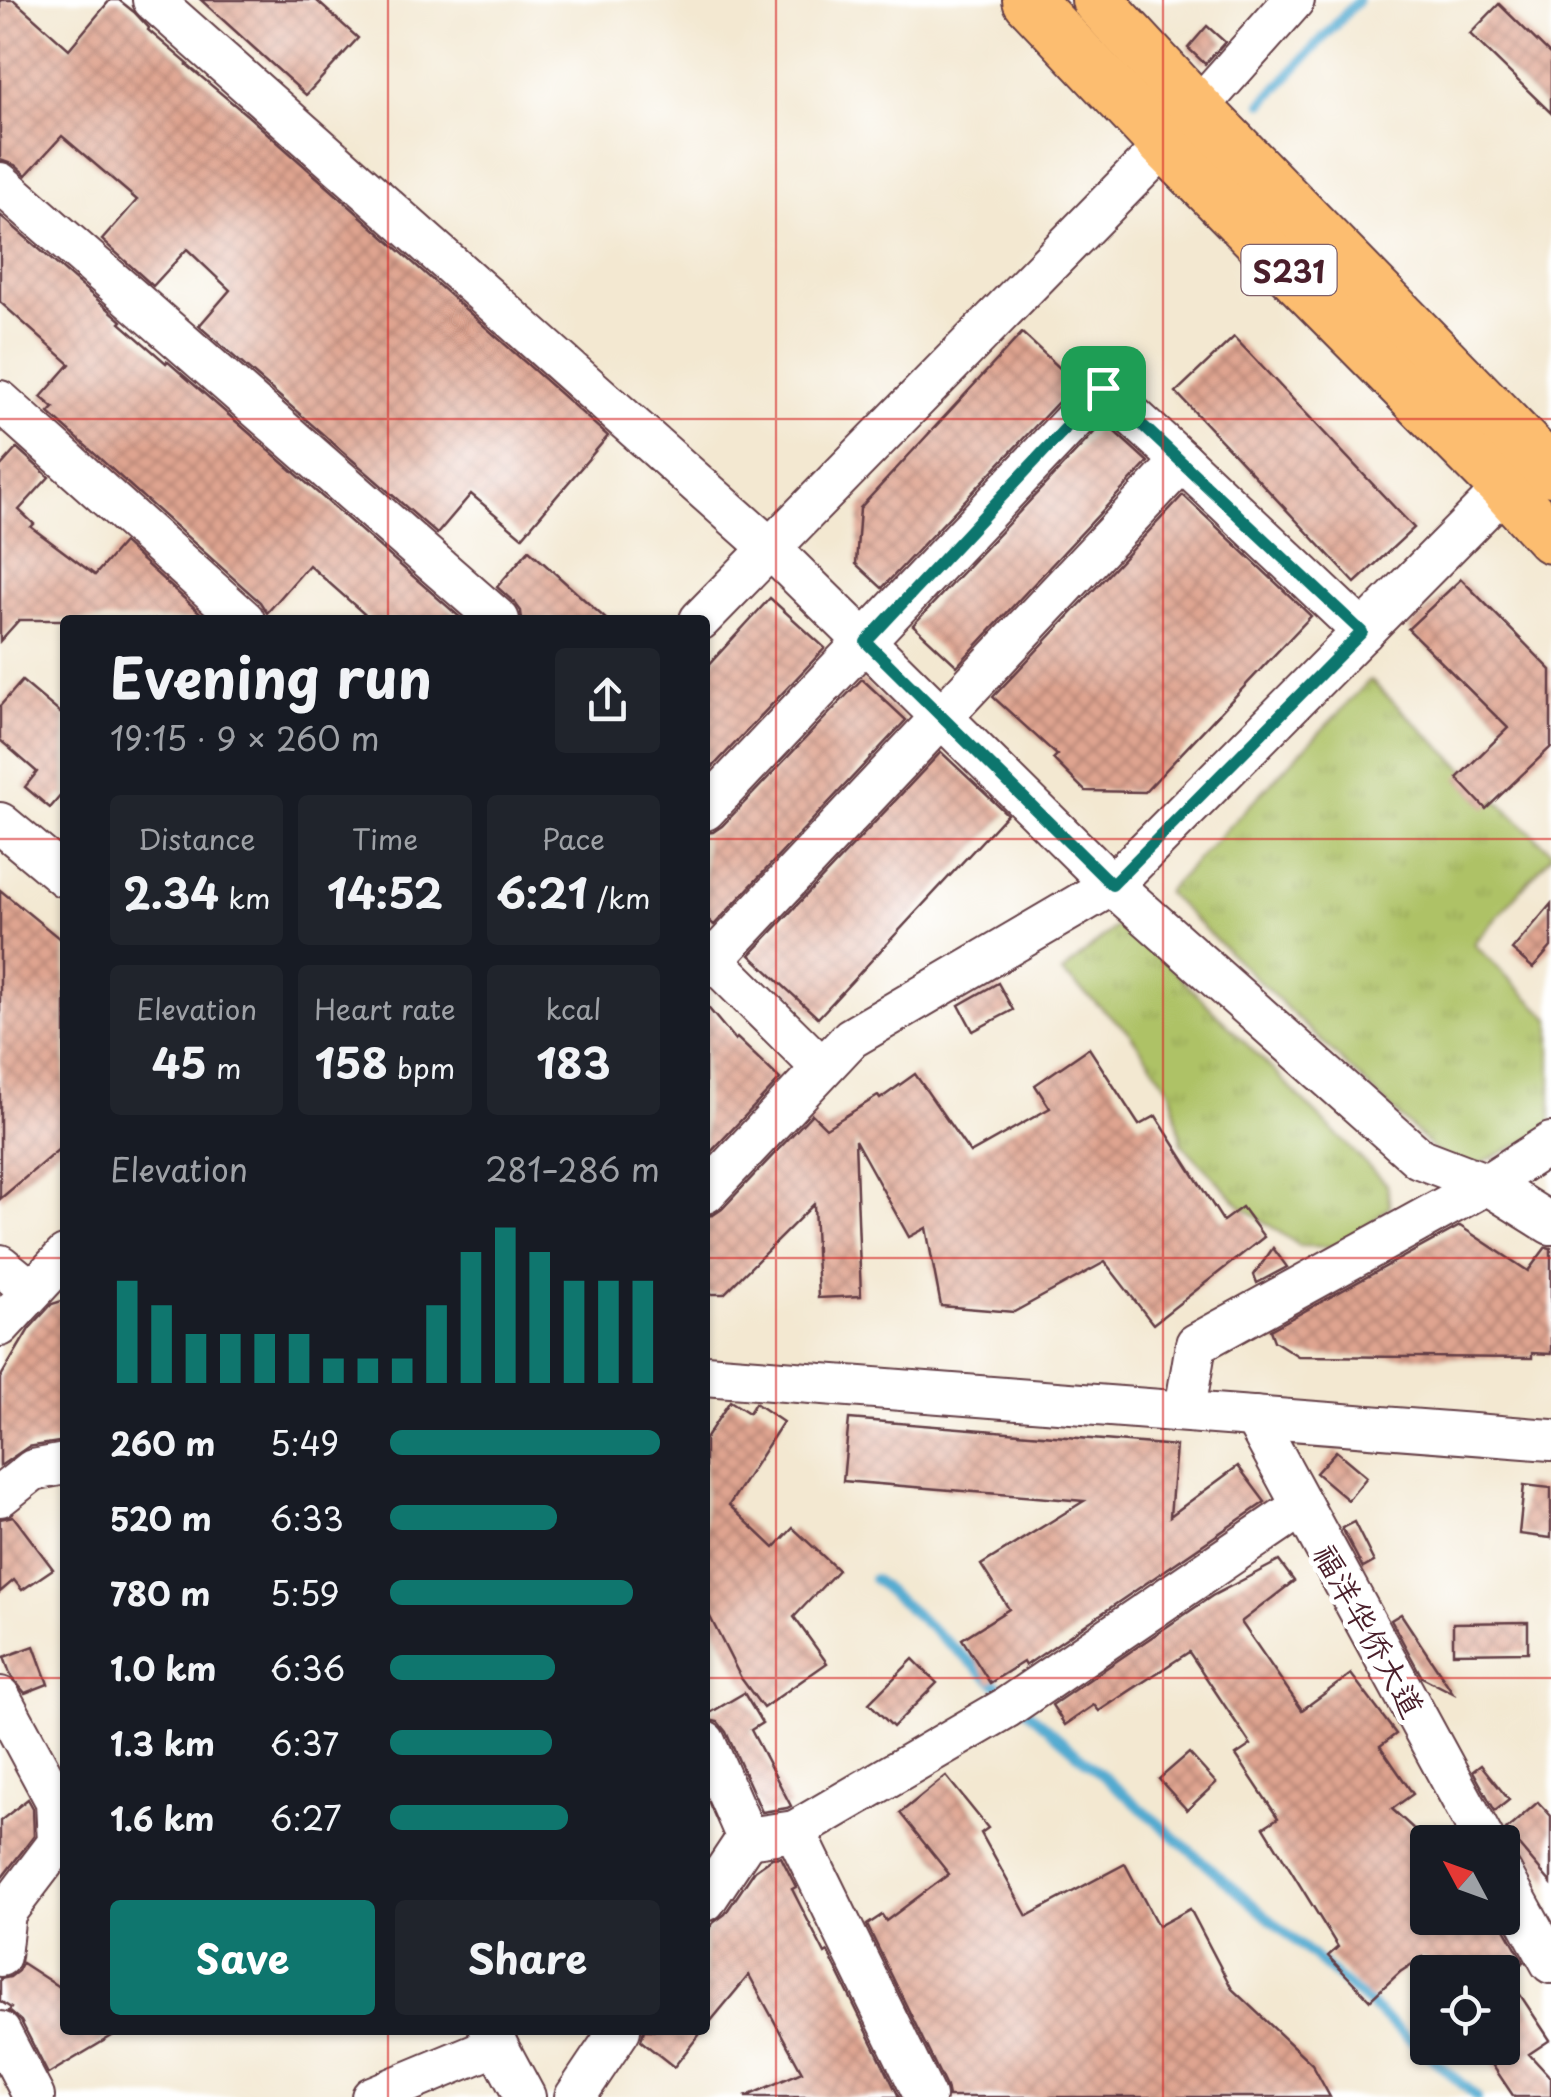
<!DOCTYPE html>
<meta charset="utf-8">
<style>
body{margin:0;font-family:"Playpen Sans","LXGW WenKai TC",sans-serif;background:#20242c;color:#f1f3f6;height:100vh;display:flex;flex-direction:column;font-size:38px;white-space:nowrap}
*{box-sizing:border-box;margin:0}
p{font-size:32px;color:#9ea1a6}
.icon{flex:none;width:55px;height:55px;fill:none;stroke:currentColor;stroke-width:2;stroke-linecap:round;stroke-linejoin:round}
.map{position:relative;flex:1;overflow:hidden}
.panel{position:absolute;left:60px;top:615px;width:650px;height:1420px;display:flex;flex-direction:column;background:#171b24;border-radius:10px;box-shadow:0 2px 8px #0004}
.panel>*{flex:none}
.needle{width:65px;rotate:311deg}
.tools{position:absolute;left:1410px;top:1825px;display:grid;gap:20px}
.tools a{display:grid;place-items:center;width:110px;height:110px;border-radius:10px;background:#171b24;box-shadow:0 2px 8px #0004;font-size:50px}
.pin{position:absolute;display:grid;place-items:center;width:85px;height:85px;color:#fff;margin:-42px;border-radius:20px;box-shadow:0 5px 15px #0006}
.round{display:grid;place-items:center;flex:none;width:105px;height:105px;border-radius:10px;background:#20242c}
.summary{display:flex;align-items:center;justify-content:space-between;height:170px;padding:0 50px}
h1{font-size:55px;font-weight:700;line-height:75px}
.metrics{display:grid;grid-template-columns:repeat(3,1fr);gap:15px;height:170px;padding:10px 50px}
.metrics div{display:grid;align-content:center;border-radius:10px;background:#20242c;text-align:center}
.metrics b{font-size:42px;font-weight:700}
.metrics small{font-size:28px;font-weight:400}
.metrics p{font-size:28px}
.chart{height:280px;padding:20px 50px}
.chart p{display:flex;justify-content:space-between}
.chart svg{width:100%;height:180px;margin-top:10px;stroke:#0f766e;stroke-width:6}
.primary-button{display:flex;gap:20px;margin-top:auto;padding:20px 50px}
.primary-button a{flex:1;height:115px;border-radius:10px;background:#0f766e;color:#fff;font-size:40px;font-weight:700;line-height:115px;text-align:center}
.primary-button a+a{background:#20242c;color:#f1f3f6}
ul{padding:0 50px;list-style:none;font-size:32px}
li{display:grid;grid-template-columns:160px 120px 1fr;align-items:center;height:75px}
li i{height:25px;border-radius:12px;background:#0f766e}
.map>svg:first-child{display:block}
</style>
<div class="map">
<svg width="1551" height="2097" viewBox="0 0 1551 2097">
<defs>
<pattern id="grass-tufts" width="24" height="20" patternUnits="userSpaceOnUse" patternTransform="scale(2.5)"><rect width="24" height="20" fill="#aec266"/><path d="M3 7l-1-3M5 7V3M7 7l1-3M15 17l-1-3M17 17v-4M19 17l1-3" fill="none" stroke="#97a659"/></pattern>
<pattern id="building-cross-hatch" width="8" height="8" patternUnits="userSpaceOnUse" patternTransform="scale(2.5)"><rect width="8" height="8" fill="#dfa490"/><path d="M0 0l8 8M0 8l8-8" fill="none" stroke="#b78576"/></pattern>
</defs>
<rect width="100%" height="100%" fill="#fff"/>
<filter id="ink" filterUnits="userSpaceOnUse"><feTurbulence type="fractalNoise" baseFrequency=".01" numOctaves="2"/><feDisplacementMap in="SourceGraphic" scale="20" xChannelSelector="R" yChannelSelector="G"/><feConvolveMatrix kernelMatrix="1 2 1 2 8 2 1 2 1" color-interpolation-filters="sRGB"/></filter>
<filter id="wash" filterUnits="userSpaceOnUse"><feTurbulence type="fractalNoise" baseFrequency=".0048" numOctaves="4" result="noise"/><feDisplacementMap in="SourceGraphic" scale="40" xChannelSelector="R" yChannelSelector="G"/><feGaussianBlur stdDeviation="2.25" result="paint"/><feColorMatrix in="noise" values="0 0 0 0 0 0 0 0 0 0 0 0 0 0 0 0 0 1.4 0 .05"/><feComposite in="paint" operator="in"/></filter>
<g filter="url(#wash)">
<rect width="100%" height="100%" fill="#f3e8d1"/>
<g fill="url(#grass-tufts)" stroke="#7c7048" stroke-width="2.5">
<path d="M1370 680 1551 851V855L1474 944 1551 1020V1130L1474 1166 1449 1164 1166 892Z"/>
<path d="M1123 920 1386 1184 1390 1206 1344 1247 1300 1246 1241 1206 1182 1144 1171 1091 1129 1032 1062 973Z"/>
</g>
<g fill="none" stroke-linecap="round" stroke-linejoin="round">
<g stroke="#53aad0" stroke-width="10">
<path d="M1263 103 1358 0"/>
<path d="M874 1579 1010 1696"/>
<path d="M1023 1707 1477 2097"/>
</g>
</g>
<g id="blocks">
<g fill="url(#building-cross-hatch)">
<path d="M0 0H14L69 49 110 0H119L134 12 149 28 148 30 188 64 187 65 248 116 608 436 522 537 471 494 437 534 199 326 230 290 187 249 153 286 102 240 137 200 62 136 26 175 15 165 0 160Z"/>
<path d="M201 0H316L358 38 306 95Z"/>
<path d="M1499 4 1551 55V113L1470 34Z"/>
<path d="M1207 26 1225 42 1205 64 1188 48Z"/>
<path d="M0 215 122 321 120 323 166 363 167 361 463 620H371L309 565 267 613 260 602 49 413 54 408 41 397 70 364 0 302Z"/>
<path d="M1022 333 1076 383 882 588 856 564 860 508Z"/>
<path d="M1234 337 1414 528 1355 583 1176 392Z"/>
<path d="M1104 422 1148 462 957 666 913 625Z"/>
<path d="M17 448 49 477 19 510 34 524 31 527 95 575 123 543 208 620H19L0 641V467Z"/>
<path d="M1183 495 1311 616 1145 792 1085 791 1053 759 1057 755 993 697Z"/>
<path d="M529 550 607 620H522L521 611 515 603 497 587Z"/>
<path d="M1461 579 1551 670V747L1486 809 1457 778 1508 728 1408 629Z"/>
<path d="M770 598 825 648 705 775V669Z"/>
<path d="M862 679 906 720 714 925 705 917V833L713 832 722 826Z"/>
<path d="M22 681 65 717V797L62 794 50 808 25 787 37 772 0 740V706Z"/>
<path d="M941 752 1007 814 818 1018 750 955Z"/>
<path d="M0 890 65 943V1144L0 1199Z"/>
<path d="M1551 904V947L1533 968 1512 950Z"/>
<path d="M998 983 1013 1010 973 1031 959 1005Z"/>
<path d="M705 1004 735 1040 737 1038 780 1079 705 1158Z"/>
<path d="M1089 1048 1139 1125 1156 1116 1223 1221 1242 1207 1264 1237 1153 1324 1105 1262 1014 1312 941 1306 926 1228 909 1237 855 1140 861 1296 818 1298 814 1204 724 1294H705V1216L713 1215 722 1209 812 1114 826 1128 878 1096 880 1099 915 1074 970 1153 1050 1108 1035 1085Z"/>
<path d="M1460 1226 1528 1271 1546 1247 1551 1248V1354L1532 1353V1358L1298 1356 1274 1341 1270 1330Z"/>
<path d="M1273 1248 1287 1267 1257 1283 1254 1275Z"/>
<path d="M65 1300V1441L28 1447 0 1466V1378L29 1329 52 1304Z"/>
<path d="M730 1401 749 1413 755 1403 783 1422 729 1505 774 1548 793 1528 838 1570 794 1617 827 1663 763 1708 741 1678 705 1607V1439Z"/>
<path d="M849 1419 1176 1446 1170 1516 1238 1466 1265 1502 1025 1666 1023 1662 990 1683 962 1639 1009 1609 981 1565 1084 1501 843 1481Z"/>
<path d="M1336 1451 1367 1477 1348 1500 1316 1473Z"/>
<path d="M1524 1485 1551 1488V1538L1519 1534Z"/>
<path d="M13 1516 53 1569 22 1590 14 1580 0 1592V1519Z"/>
<path d="M1354 1522 1374 1562 1363 1568 1342 1528Z"/>
<path d="M1279 1561 1294 1581 1241 1622 1302 1710 1351 1674 1396 1734 1380 1746 1413 1794 1392 1809 1428 1842V1918H1499L1524 1962 1509 1972H1505L1550 2040 1529 2054 1551 2078V2097H1514L1481 2048H1502V1972H1435L1423 1957 1400 1972 1370 2000 1328 1956 1338 1947 1264 1827 1278 1818 1236 1755 1251 1745 1189 1652 1099 1711 1094 1705 1065 1725 1052 1705 1212 1596Z"/>
<path d="M1401 1614 1453 1693 1422 1677 1391 1620Z"/>
<path d="M1528 1622V1652L1453 1653V1623Z"/>
<path d="M34 1646 48 1684 25 1693 11 1676 4 1657Z"/>
<path d="M913 1659 937 1683 893 1727 869 1703Z"/>
<path d="M744 1693 762 1723 751 1730 791 1806 787 1808 762 1812 726 1732 718 1722 705 1719V1716Z"/>
<path d="M1189 1753 1216 1783 1187 1810 1159 1779Z"/>
<path d="M1481 1765 1509 1800 1495 1811 1473 1771Z"/>
<path d="M946 1776 988 1828 981 1833 1027 1916 1125 1864 1158 1926 1190 1909 1232 1989 1312 2064 1330 2097H948L946 2087 867 1925 882 1915 886 1921 949 1874 900 1813Z"/>
<path d="M28 1799 33 1808 34 1836 0 1880V1821Z"/>
<path d="M1538 1802 1551 1816V1883L1506 1830Z"/>
<path d="M781 1857 796 1887 792 1889 825 1954 828 1952 899 2097H745L802 2072 749 1975 705 2028V1935L713 1923 725 1914 755 1870 772 1858Z"/>
<path d="M22 1963 65 1991V2030H122L48 2074 21 2021 9 2011 11 2008 0 2001V1979L10 1977 18 1971Z"/>
<path d="M644 2030H703L674 2067 641 2041Z"/>
</g>
</g>
</g>
<g filter="url(#ink)">
<use href="#blocks" fill-opacity="0" stroke="#633d44" stroke-width="2.5"/>
<g fill="none" stroke-linecap="round" stroke-linejoin="round">
<defs>
<g id="minor">
<path d="M153 0 771 549 1112 885 1419 1158 1487 1184 1551 1224"/>
<path d="M0 183 499 620"/>
<path d="M0 401 244 620"/>
<path d="M700 620 1165 145 1294 0"/>
<path d="M705 810 1103 389 1182 461"/>
<path d="M0 823 65 877"/>
<path d="M705 952 822 1068"/>
<path d="M713 960 1182 461 1363 632"/>
<path d="M705 1193 851 1038 1112 885 1505 488"/>
<path d="M0 1265 32 1291"/>
<path d="M0 1326 65 1256"/>
<path d="M705 1375 1551 1440"/>
<path d="M1185 1410 1196 1344 1487 1184 1551 1143"/>
<path d="M1254 1417 1485 1842"/>
<path d="M0 1496 33 1470 65 1464"/>
<path d="M0 1697 56 1801 58 1843 5 1913 0 1956"/>
<path d="M705 1742 747 1838 705 1901"/>
<path d="M795 1831 1006 1708 1302 1506"/>
<path d="M747 1838 795 1831 925 2097"/>
<path d="M1502 1874 1551 1963"/>
<path d="M489 2030 525 2097"/>
<path d="M0 2032 34 2097"/>
<path d="M372 2097 497 2045"/>
<path d="M575 2097 620 2030"/>
</g>
<g id="major">
<path d="M1028 0 1165 145 1505 488 1551 538"/>
<path d="M1097 0 1197 108 1551 471"/>
</g>
</defs>
<use href="#minor" stroke="#633d44" stroke-width="44"/>
<use href="#major" stroke="#633d44" stroke-width="54"/>
<use href="#minor" stroke="#fff" stroke-width="40"/>
<use href="#major" stroke="#fcbd6f" stroke-width="50"/>
</g>
</g>
<g fill="none" stroke-linecap="round" stroke-linejoin="round" filter="url(#ink)">
<defs>
<path id="route" d="M1103 388 1362 632 1112 885 866 642Z"/>
</defs>
<use href="#route" stroke="#fff" stroke-width="20"/>
<use href="#route" stroke="#0f766e" stroke-width="12"/>
</g>
<path fill="none" stroke="#d62828" stroke-width="2.5" stroke-opacity="0.55" d="M388 0V620M776 0V2097M1163 0V2097M0 419H1551M0 839H65M705 839H1551M0 1258H65M705 1258H1551M0 1678H65M705 1678H1551M388 2030V2097"/>
<g text-anchor="middle" dominant-baseline="central" stroke-width="10" stroke-linejoin="round" paint-order="stroke">
<rect fill="#fff" stroke="#80626b" stroke-width="2.5" x="1241.5" y="245" width="95" height="50" rx="8"/>
<g font-size="30" font-weight="bold" fill="#4a1f2b">
<text x="1289" y="270">S231</text>
</g>
<g font-size="32" fill="#4a1f2b" stroke="#fff">
<text transform="translate(1370 1630) rotate(61)">福洋华侨大道</text>
</g>
</g>
</svg>
<div class="tools">
<a><svg class="needle" viewBox="-14 -14 28 28"><path d="M0-13l5 13h-10z" fill="#e53935"/><path d="M0 13l5-13h-10z" fill="#9ea1a6"/></svg></a>
<a><svg class="icon" aria-label="locate" viewBox="0 0 24 24"><circle cx="12" cy="12" r="6"/><path d="M12 2v4M12 18v4M2 12h4M18 12h4"/></svg></a>
</div>
<div class="pin" style="left:1103px;top:388px;background:#1e9e55"><svg class="icon" aria-label="arrive" viewBox="0 0 24 24"><path d="M6 21V4h12l-3 4 3 4H6"/></svg></div>
<section class="panel">
<div class="summary"><div><h1>Evening run</h1><p>19:15 · 9 × 260 m</p></div><a class="round"><svg class="icon" aria-label="share" viewBox="0 0 24 24"><path d="M12 15V3M7 8l5-5 5 5M5 13v7h14v-7"/></svg></a></div>
<div class="metrics">
<div><p>Distance</p><b>2.34<small> km</small></b></div>
<div><p>Time</p><b>14:52</b></div>
<div><p>Pace</p><b>6:21<small> /km</small></b></div>
</div>
<div class="metrics">
<div><p>Elevation</p><b>45<small> m</small></b></div>
<div><p>Heart rate</p><b>158<small> bpm</small></b></div>
<div><p>kcal</p><b>183</b></div>
</div>
<div class="chart"><p><span>Elevation</span>281–286 m</p>
<svg viewBox="0 0 160 44" preserveAspectRatio="none"><path d="M5 44V19M15 44V25M25 44V32M35 44V32M45 44V32M55 44V32M65 44V38M75 44V38M85 44V38M95 44V25M105 44V12M115 44V6M125 44V12M135 44V19M145 44V19M155 44V19"/></svg>
</div>
<ul>
<li><b>260 m</b>5:49<i style="width:100%"></i></li>
<li><b>520 m</b>6:33<i style="width:62%"></i></li>
<li><b>780 m</b>5:59<i style="width:90%"></i></li>
<li><b>1.0 km</b>6:36<i style="width:61%"></i></li>
<li><b>1.3 km</b>6:37<i style="width:60%"></i></li>
<li><b>1.6 km</b>6:27<i style="width:66%"></i></li>
</ul>
<div class="primary-button"><a>Save</a><a>Share</a></div>
</section>
</div>
